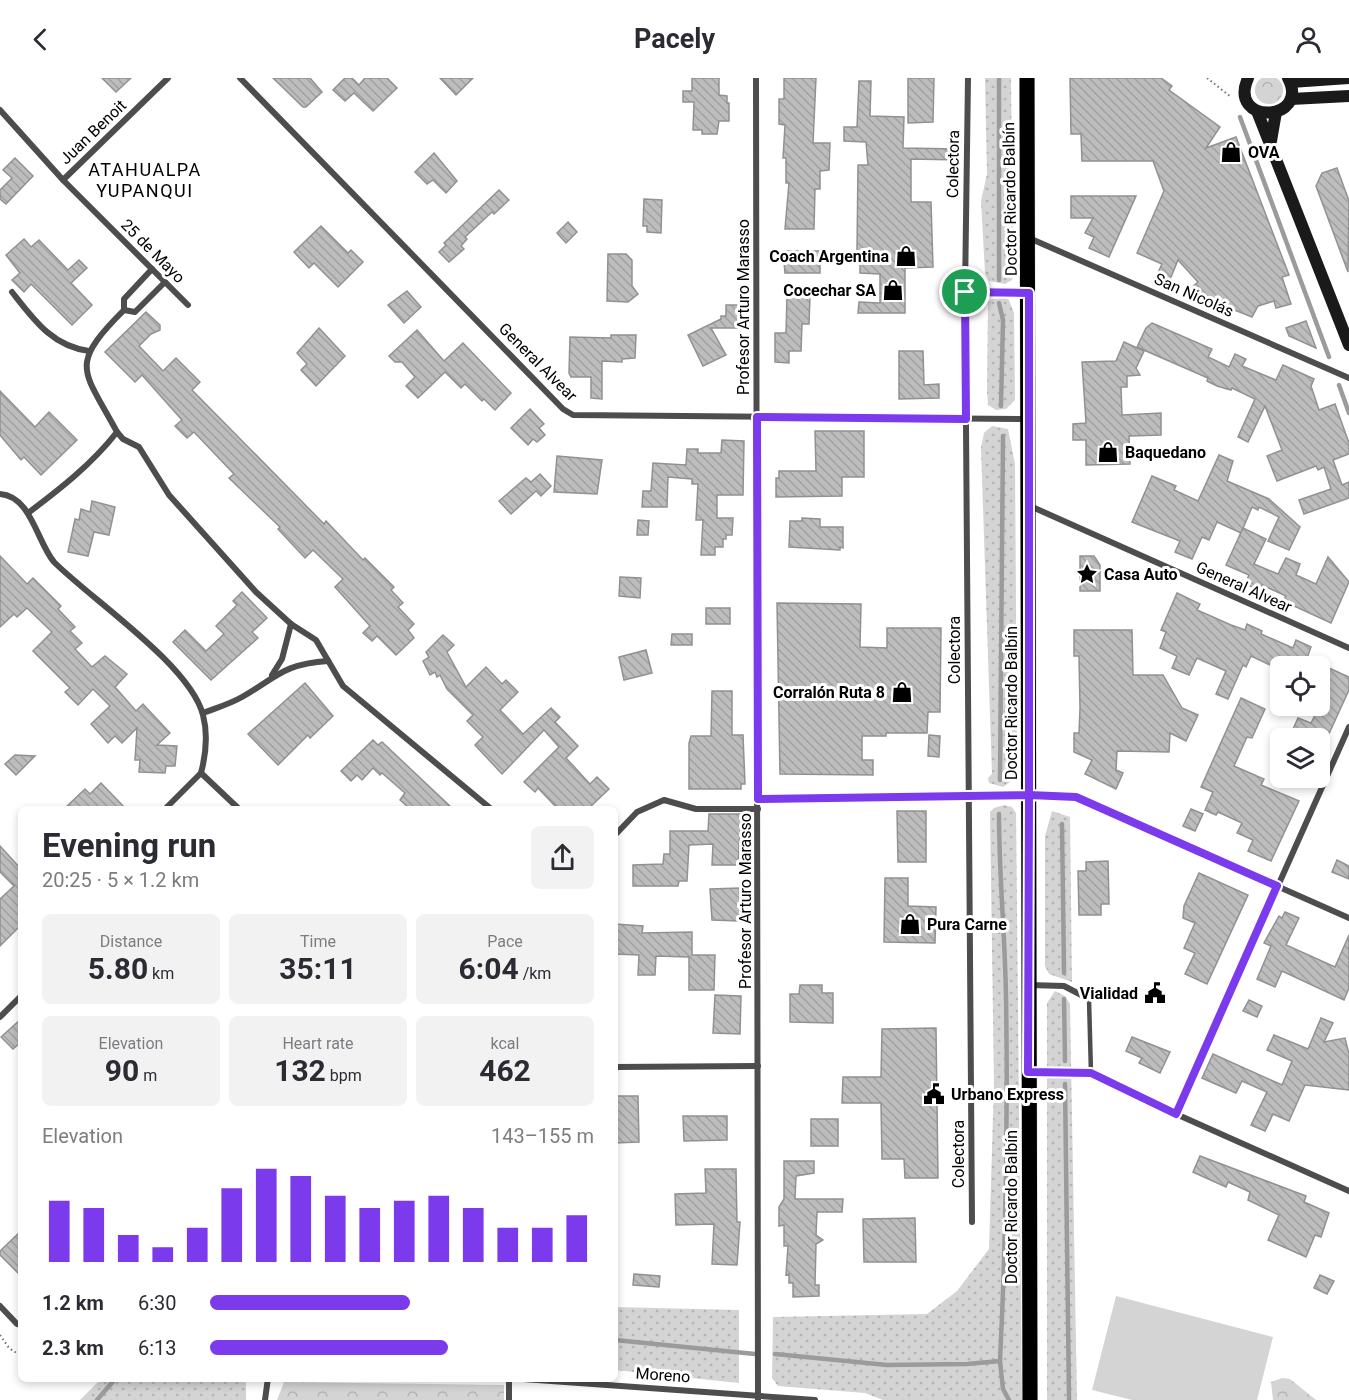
<!DOCTYPE html>
<meta charset="utf-8">
<style>
body{margin:0;font-family:Roboto,sans-serif;background:#f2f2f3;color:#2b2b33;height:100vh;display:flex;flex-direction:column;font-size:22px;white-space:nowrap}
*{box-sizing:border-box;margin:0}
p{font-size:20px;color:#7c7c81}
.icon{flex:none;width:33px;height:33px;fill:none;stroke:currentColor;stroke-width:2;stroke-linecap:round;stroke-linejoin:round}
.map{position:relative;flex:1;overflow:hidden}
.drawer{position:absolute;left:18px;top:728px;width:600px;height:576px;display:flex;flex-direction:column;background:#fff;border-radius:9px;box-shadow:0 3px 9px #0003}
.drawer>*{flex:none}
.fabs{position:absolute;left:1270px;top:578px;display:grid;gap:12px}
.fabs a{display:grid;place-items:center;width:60px;height:60px;border-radius:9px;background:#fff;box-shadow:0 3px 9px #0003;font-size:30px}
.pin{position:absolute;display:grid;place-items:center;width:51px;height:51px;color:#fff;margin:-26px;border:3px solid #fff;border-radius:50%;box-shadow:0 2px 6px #0007}
.round{display:grid;place-items:center;flex:none;width:63px;height:63px;border-radius:9px;background:#f2f2f3}
.head{display:flex;align-items:center;justify-content:space-between;height:102px;padding:0 24px}
h1{font-size:33px;font-weight:700;line-height:45px}
.metrics{display:grid;grid-template-columns:repeat(3,1fr);gap:9px;height:102px;padding:6px 24px}
.metrics div{display:grid;align-content:center;border-radius:9px;background:#f2f2f3;text-align:center}
.metrics b{font-size:30px;font-weight:700}
.metrics small{font-size:16px;font-weight:400}
.metrics p{font-size:16px}
.chart{height:168px;padding:12px 24px}
.chart p{display:flex;justify-content:space-between}
.chart svg{width:100%;height:108px;margin-top:6px;stroke:#7c3aed;stroke-width:6}
ul{padding:0 24px;list-style:none;font-size:20px}
li{display:grid;grid-template-columns:96px 72px 1fr;align-items:center;height:45px}
li i{height:15px;border-radius:8px;background:#7c3aed}
header{display:flex;justify-content:space-between;align-items:center;height:78px;padding:0 24px;background:#fff;font-size:27px;font-weight:700}
.map>svg:first-child{display:block}
</style>
<header><svg class="icon" aria-label="back" viewBox="0 0 24 24"><path d="M15 5l-7 7 7 7"/></svg>Pacely<svg class="icon" aria-label="person" viewBox="0 0 24 24"><circle cx="12" cy="8" r="4"/><path d="M4 21q1-7 8-7t8 7"/></svg></header>
<div class="map">
<svg width="1349" height="1322" viewBox="0 0 1349 1322">
<defs>
<pattern id="grass-dots" width="8" height="8" patternUnits="userSpaceOnUse" patternTransform="scale(1.5)"><rect width="8" height="8" fill="#d4d4d4"/><path d="M2 2h.1M6 6h.1" fill="none" stroke="#b4b4b4" stroke-width="1.8" stroke-linecap="round"/></pattern>
<pattern id="forest-crowns" width="20" height="18" patternUnits="userSpaceOnUse" patternTransform="scale(1.5)"><rect width="20" height="18" fill="#d4d4d4"/><path d="M2 6a3 3 0 1 1 6 0M12 15a3 3 0 1 1 6 0" fill="none" stroke="#b4b4b4"/></pattern>
<pattern id="building-back-hatch" width="6" height="6" patternUnits="userSpaceOnUse" patternTransform="scale(1.5)"><rect width="6" height="6" fill="#bdbdbd"/><path d="M-1 5l2 2M0 0l6 6M5-1l2 2" fill="none" stroke="#a1a1a1"/></pattern>
</defs>
<rect width="100%" height="100%" fill="#fff"/>
<g fill="url(#grass-dots)">
<path d="M985 0H1011L1013 197 1012 202 1005 206 989 203 985 195 981 123 987 96Z"/>
<path d="M1005 220 1009 222 1014 235 1015 322 1006 331 996 332 988 327 987 313 988 224 992 221Z"/>
<path d="M992 348 1008 351 1015 386 1017 671 1013 702 1003 709 989 705 988 700 992 696 981 370 984 355Z"/>
<path d="M1004 727 1012 729 1016 735 1022 1322H883L865 1315 778 1308 772 1300 773 1239 927 1236 957 1213 989 1171 994 1005 990 734 994 730Z"/>
<path d="M1052 733 1070 739 1072 904 1049 896 1045 888V758Z"/>
<path d="M1055 913 1065 918 1070 926 1077 1322H1047V925Z"/>
<path d="M615 1229 739 1232V1305L615 1292Z"/>
<path d="M101 1301H246V1322H80Z"/>
</g>
<g fill="url(#forest-crowns)">
<circle cx="1269" cy="12" r="14"/>
<path d="M1282 1300 1290 1301 1316 1322H1273L1271 1304Z"/>
<path d="M284 1304 504 1307V1322H277Z"/>
</g>
<path fill="#d4d4d4" d="M1116 1218 1273 1259 1257 1322H1132L1092 1312Z"/>
<g fill="none" stroke-linecap="round" stroke-linejoin="round">
<g stroke="#9b9b9b" stroke-width="4.5">
<path d="M999 0V202"/>
<path d="M1240 39 1329 279"/>
<path d="M999 225 1003 242 1001 328"/>
<path d="M1339 307 1349 335"/>
<path d="M1000 702 1003 358"/>
<path d="M999 736C999 797 1005 858 1006 918 1008 1040 1006 1162 1000 1283"/>
<path d="M1062 746 1064 895"/>
<path d="M1064 921 1065 983"/>
<path d="M1065 1006 1069 1322"/>
<path d="M615 1262 755 1276"/>
<path d="M775 1276 887 1287 967 1286 1000 1283 1003 1311 1009 1322"/>
<path d="M97 1322 116 1300"/>
</g>
</g>
<g fill="url(#building-back-hatch)" stroke="#919191" stroke-width="1.5">
<path d="M102 0H131L116 14Z"/>
<path d="M273 0H310L322 14 306 29H303Z"/>
<path d="M345 0H352L359 7 365 0H387L397 10 373 33 354 15 345 23 333 12Z"/>
<path d="M440 0H473L456 17Z"/>
<path d="M692 0H719V17L727 18V25H729V43H719L717 56H702V52H693L694 24H683V13H692Z"/>
<path d="M784 0H816L813 65H830L829 92 820 93V111H815L814 151H785L789 105H786V80H783L785 47 779 46V21H784Z"/>
<path d="M908 0H934L933 44 908 45Z"/>
<path d="M1070 0H1161L1172 8 1169 12 1220 49 1206 70 1236 59 1289 197 1282 199 1291 226 1276 230 1274 223 1258 228 1252 239 1192 215V209L1198 204 1178 182 1169 204 1156 199 1162 186 1137 175 1164 113 1153 83H1082L1081 56H1071Z"/>
<path d="M859 3H871L870 38 904 39 903 70 959 71V82L911 81V124H931L933 189 905 190V235H858L859 224 880 225V196L860 195V173H857L858 87H868L866 64 844 63V49H857Z"/>
<path d="M434 75 457 103 446 115 433 102 427 106 415 94Z"/>
<path d="M15 80 33 98 6 126 0 121V112L12 100 3 92Z"/>
<path d="M1337 90 1349 123 1348 194 1316 108 1322 95Z"/>
<path d="M499 112 509 122 494 136 492 134 465 159 467 161 461 168 464 171 449 184 439 174 446 167 444 165Z"/>
<path d="M1071 118H1136L1109 179 1089 170 1094 159 1085 155 1093 140H1071Z"/>
<path d="M644 121 662 122 661 155 647 154V148H643Z"/>
<path d="M568 144 577 154 566 165 557 155Z"/>
<path d="M321 148 348 175 351 172 363 184 338 209 314 185 309 190 294 174Z"/>
<path d="M24 161 31 169 39 162 68 192 79 182 87 190 71 205 92 227 72 247 31 206 24 214 12 202 20 195 6 177Z"/>
<path d="M783 173H820V195H785Z"/>
<path d="M608 176H626L632 182V208L638 216 628 224 607 223Z"/>
<path d="M407 213 421 229 404 245 388 227Z"/>
<path d="M787 217 810 218 809 246H802L801 273H789V285L775 284V255H786Z"/>
<path d="M726 227H741L742 250H711L726 277 703 288 688 257 721 241V238H726Z"/>
<path d="M146 234 160 247V252L151 256 139 268 163 293 176 280 200 304 192 312 324 446 326 443 363 482 365 480 394 509 391 512 403 525 398 529 414 546 408 552 414 560 396 577 377 558 372 563 363 555 370 548 335 509 343 501 313 472 305 480 278 451 280 449 229 400 234 396 194 354 187 360 175 348 182 342 142 297 135 304 105 274Z"/>
<path d="M1306 243 1316 270 1289 258 1286 250Z"/>
<path d="M1152 245 1212 271 1208 279 1229 289 1235 276 1246 281 1242 288 1276 302 1283 287 1314 301 1311 308 1319 332 1335 326 1349 365V376L1333 382 1342 407 1349 404V420L1304 436 1299 422 1331 411 1324 389 1318 392 1316 388 1277 403 1267 378 1282 372 1265 328 1248 364 1238 359 1255 321 1232 310 1231 312 1217 308 1207 303 1208 300 1137 269 1146 250Z"/>
<path d="M319 250 345 278 316 308 301 292 307 286 297 275Z"/>
<path d="M417 252 444 283 463 265 511 315 495 332 484 321 482 323 465 306 461 310 445 294 418 320 406 308 415 299 402 284H395L389 278Z"/>
<path d="M611 257H636L635 280 622 281V284L602 283V321L591 320V299H571L569 295 570 259 611 260Z"/>
<path d="M1124 264 1144 273 1136 290 1140 297 1127 298V309H1121L1122 337 1161 335V357L1129 358 1130 386 1086 387V362H1073V346L1086 345 1082 284 1116 283Z"/>
<path d="M899 273H923L924 307 939 306V320L899 321Z"/>
<path d="M0 313 35 349 49 334 77 362 41 397 24 379 21 382 0 357Z"/>
<path d="M530 331 544 346 539 350 545 357 537 364 533 361 528 367 511 350Z"/>
<path d="M815 353H864V399H842V418L776 419V400H779V393H816Z"/>
<path d="M722 362 744 363 743 417H717V440H733L732 457H726V461H723V469H715V477H701L703 442H696L698 406H692V401L668 399 667 429H642L643 413H651L653 385 686 387 687 371H698V375H721Z"/>
<path d="M1219 377 1233 383 1227 403 1269 421 1300 449 1289 472 1268 463 1279 439 1259 429 1258 432 1252 429 1241 455 1217 444 1209 462 1202 459 1192 481 1175 474 1180 463 1132 444 1152 398 1176 408 1174 412 1198 423Z"/>
<path d="M557 378 602 382 597 416 554 414Z"/>
<path d="M540 396 551 408 541 418 536 413 511 436 499 423 526 400 531 404Z"/>
<path d="M92 423 115 429 109 457 94 454 88 478 68 474 75 441 79 442 81 431 90 434Z"/>
<path d="M802 440 820 441V449H843V470L840 469V472L789 469 790 443H802Z"/>
<path d="M638 442 649 443 648 457H637Z"/>
<path d="M1243 450 1266 461 1254 486 1278 496 1286 480 1300 486 1296 497 1316 506 1328 479 1349 504 1331 545 1283 523 1286 518 1262 507 1260 512 1245 506 1249 497 1226 487Z"/>
<path d="M0 478 27 506 33 500 61 528 58 531 75 549 70 553 82 565 75 571 92 589 105 578 127 596 115 609 136 633 143 626 170 655 157 667 177 668 175 688H166L165 695 139 694 140 682H135L137 650 122 665 115 658 108 665 91 646 110 628 93 611 78 627 65 614 70 610 33 573 52 554 27 530 17 539 14 536 0 549Z"/>
<path d="M1080 478H1094L1100 487V513H1080Z"/>
<path d="M620 499 641 500 640 520 619 518Z"/>
<path d="M242 514 267 540 252 554 258 560 211 602 173 564 185 552 206 573 224 556 216 548 237 527 233 523Z"/>
<path d="M1177 515 1200 526 1197 532 1231 547 1245 552 1247 546 1262 553 1261 556 1293 570 1296 562 1311 569 1307 580 1349 599V612L1327 660H1289L1298 640 1311 645 1320 627V588H1281V592L1251 578 1246 589 1243 587 1228 621 1216 616 1226 593 1197 580 1189 597 1172 590 1177 578 1160 570 1166 554 1161 552Z"/>
<path d="M777 525 861 526 860 569 887 570V550H941L940 634H928L927 655H886V658H862V682H873V697L780 696Z"/>
<rect x="706" y="530" width="24" height="16"/>
<path d="M1074 552H1132L1133 597H1163L1182 630 1198 637 1186 663 1170 655 1169 674 1117 673 1116 692 1123 695 1116 711 1085 696 1092 682 1074 674V655H1079L1080 630 1079 578H1074Z"/>
<path d="M672 556H692V567H671Z"/>
<path d="M443 557 454 567 447 574 466 609 486 589 502 606 506 602 518 614 500 632 523 656 551 630 560 639 555 644 578 668 566 680 590 706 597 699 609 711 589 730H557L538 710 535 714 524 704 559 669 544 652 502 696 475 667 483 659 467 643 473 637 447 611 440 597 437 599 435 594 430 597 423 583 429 579 426 574Z"/>
<path d="M646 572 652 595 624 602 619 579Z"/>
<path d="M305 605 333 638 310 660 308 657 278 687 248 656Z"/>
<path d="M712 613H732V657H743L745 706H741V711H689V665L691 658H711Z"/>
<path d="M1241 620 1265 631 1252 660 1247 659 1234 688 1264 701 1261 707 1299 723 1271 783 1248 773 1253 762 1237 755 1242 745 1218 734 1216 737 1205 732 1213 714 1201 709Z"/>
<path d="M929 657 940 658 939 679 928 678Z"/>
<path d="M373 662 378 667 382 664 452 730H409L400 722 405 715 382 695 380 697 373 690 362 702 357 697 351 703 341 693Z"/>
<path d="M15 677 35 678 16 697 5 686Z"/>
<path d="M101 705 125 730H65L85 711 90 716Z"/>
<path d="M1191 731 1203 736 1195 753 1183 748Z"/>
<path d="M897 733H926V784H898Z"/>
<path d="M709 736H741L738 787H712L713 766 689 767 687 803H679L678 808H633V787L663 786 664 776H670V753H708Z"/>
<path d="M0 768 21 791V847L0 868V821L14 808 0 794Z"/>
<path d="M1337 782 1349 788V801L1332 794Z"/>
<path d="M1108 783 1109 826H1101V837H1079L1078 793H1086V784Z"/>
<path d="M1199 795 1248 817 1207 906 1185 896 1195 875 1184 870 1195 845 1183 840 1184 828Z"/>
<path d="M885 800H908V828L936 829 935 865 884 864Z"/>
<path d="M740 810 739 815 743 817V839L739 843 712 842 710 811Z"/>
<path d="M1285 834 1299 840 1286 867 1335 889 1349 857V910L1344 922 1282 893 1275 909 1257 901 1271 868 1264 865 1279 838 1282 840Z"/>
<path d="M615 846 643 848 642 855 692 854V877H715L714 912H689V879L656 878 655 897H638L639 877 615 876Z"/>
<path d="M800 907H822V915H833V945L790 944V916H799Z"/>
<path d="M715 917 741 918 740 956 713 955Z"/>
<path d="M1249 922 1262 928 1257 939 1243 933Z"/>
<path d="M1321 940 1333 945 1324 964 1345 960 1349 976V1012L1305 1007 1289 1043 1273 1036 1265 1053 1251 1047 1267 1014 1242 1003 1236 1015 1202 1000 1213 976 1282 1007 1292 983 1267 972 1274 957 1308 971Z"/>
<path d="M21 941V964L13 971 1 959Z"/>
<path d="M936 950 938 1100H905L904 1081H882L881 1025H842L843 999H881L882 951Z"/>
<path d="M1132 959 1170 974 1160 995 1139 985 1142 980 1126 973Z"/>
<path d="M615 1018H638L639 1064 615 1065Z"/>
<path d="M683 1038H727V1062L684 1063Z"/>
<rect x="811" y="1041" width="27" height="27"/>
<path d="M1200 1078 1306 1118 1304 1124 1329 1135 1321 1159 1315 1157 1306 1179 1268 1162 1279 1137 1248 1122 1250 1114 1228 1104 1226 1109 1193 1094Z"/>
<path d="M784 1083H814V1095L796 1098 795 1121H843L842 1134H817L816 1157 823 1162 816 1166 815 1207H819V1218L793 1219V1205H789V1196L786 1197 788 1168H784V1147L779 1148V1129L784 1121Z"/>
<path d="M705 1091H736L737 1144H740L737 1187 712 1186 714 1146 676 1147 675 1116 706 1115Z"/>
<path d="M915 1140 916 1184H864L863 1141Z"/>
<path d="M21 1153V1198L0 1177V1173Z"/>
<path d="M634 1196 660 1198 659 1209 633 1207Z"/>
<path d="M1320 1197 1334 1203 1327 1216 1314 1210Z"/>
</g>
<g fill="none" stroke-linecap="round" stroke-linejoin="round">
<defs>
<path id="primary" d="M1027 0 1030 1322"/>
</defs>
<use href="#primary" stroke="#dbdbdb" stroke-width="16"/>
<g stroke="#6f6f6f" stroke-width="2" stroke-dasharray="1.5 3" stroke-linecap="butt">
<path d="M1207 0 1231 19"/>
<path d="M0 1257 9 1270 21 1278"/>
</g>
<path stroke="#4d4d4d" stroke-width="4.5" d="M1089 921 1091 995"/>
<g stroke="#4d4d4d" stroke-width="6">
<path d="M240 0 563 331 573 337 1028 341"/>
<path d="M756 0 758 1322"/>
<path d="M968 0 965 214 972 1144"/>
<path d="M0 32 63 102 188 227"/>
<path d="M63 102 168 0"/>
<path d="M1029 160 1349 300"/>
<path d="M152 191 124 221V232C68 288 83 291 117 354L123 361 139 369 169 417 256 514 291 546 316 562 343 608 490 730"/>
<path d="M12 214C34 242 52 268 89 273"/>
<path d="M965 214 1028 215"/>
<path d="M124 232 135 234 165 204"/>
<path d="M0 416C31 418 37 464 54 484 92 522 190 587 203 637 208 656 206 676 201 695L238 730"/>
<path d="M1030 428 1349 570"/>
<path d="M28 435C60 411 92 386 117 354"/>
<path d="M272 597 282 581 291 546"/>
<path d="M203 635C216 630 230 626 242 619 277 599 283 586 328 583"/>
<path d="M758 721 1029 717 1076 719 1349 840"/>
<path d="M166 730 201 695"/>
<path d="M615 757 637 734 664 722 696 731H758"/>
<path d="M1029 907 1064 908 1089 921"/>
<path d="M0 939 21 918"/>
<path d="M615 989 758 988"/>
<path d="M1030 994 1091 995 1176 1036 1349 1113"/>
<path d="M1176 1036 1349 649"/>
<path d="M0 1228 17 1246"/>
<path d="M509 1300 815 1322"/>
<path d="M509 1300V1322"/>
<path d="M265 1322 268 1300"/>
</g>
<g stroke="#1a1a1a" stroke-width="12">
<path d="M1248 0C1227 48 1311 44 1288 0"/>
<path d="M1291 4 1349 0"/>
<path d="M1291 21 1349 18"/>
<path d="M1257 33 1349 267"/>
<path d="M1271 63 1276 34"/>
</g>
<use href="#primary" stroke="#000" stroke-width="15"/>
</g>
<g fill="none" stroke-linecap="round" stroke-linejoin="round">
<defs>
<path id="route" d="M965 214 966 341 757 339 758 721 1029 717 1028 994 1091 995 1176 1036 1277 808 1076 719 1029 717V215L965 214"/>
</defs>
<use href="#route" stroke="#fff" stroke-width="12"/>
<use href="#route" stroke="#7c3aed" stroke-width="8"/>
</g>
<defs>
<symbol id="shop-bare" viewBox="-9 -9 18 18"><path d="M-5-2.5h2.3a2.7 3.5 0 0 1 5.4 0H5L5.5 6h-11ZM-1.5-2.5h3a1.5 2.3 0 0 0-3 0Z" fill="#000" stroke="#fff" stroke-width="2.5" paint-order="stroke"/></symbol>
<symbol id="sight-bare" viewBox="-9 -9 18 18"><path d="M0-6L1.8-2.2L6-1.7L2.9 1.2L3.7 5.4L0 3.3L-3.7 5.4L-2.9 1.2L-6-1.7L-1.8-2.2Z" fill="#000" stroke="#fff" stroke-width="2.5" paint-order="stroke"/></symbol>
<symbol id="civic-bare" viewBox="-9 -9 18 18"><path d="M-.6-6.5H3V-4.5H.6V-3L4-1V1h2V6H-6V1h2V-1L-.6-3ZM-1.2 2.5V6h2.4V2.5Z" fill="#000" stroke="#fff" stroke-width="2.5" paint-order="stroke"/></symbol>
</defs>
<g fill-rule="evenodd">
<use href="#shop-bare" x="1216" y="59" width="30" height="30"/>
<use href="#shop-bare" x="891" y="163" width="30" height="30"/>
<use href="#shop-bare" x="878" y="197" width="30" height="30"/>
<use href="#shop-bare" x="1093" y="359" width="30" height="30"/>
<use href="#sight-bare" x="1072" y="481" width="30" height="30"/>
<use href="#shop-bare" x="887" y="599" width="30" height="30"/>
<use href="#shop-bare" x="895" y="831" width="30" height="30"/>
<use href="#civic-bare" x="1140" y="900" width="30" height="30"/>
<use href="#civic-bare" x="919" y="1001" width="30" height="30"/>
</g>
<g text-anchor="middle" dominant-baseline="central" stroke-width="6" stroke-linejoin="round" paint-order="stroke">
<g font-size="16" fill="#000" stroke="#fff">
<text transform="translate(93 54) rotate(-44)">Juan Benoit</text>
<text transform="translate(953 86) rotate(-89)">Colectora</text>
<text transform="translate(1010 121) rotate(-91)">Doctor Ricardo Balbín</text>
<text transform="translate(153 173) rotate(45)">25 de Mayo</text>
<text transform="translate(1194 217) rotate(24)">San Nicolás</text>
<text transform="translate(743 229) rotate(-90)">Profesor Arturo Marasso</text>
<text transform="translate(538 284) rotate(45)">General Alvear</text>
<text transform="translate(1244 509) rotate(24)">General Alvear</text>
<text transform="translate(954 572) rotate(-90)">Colectora</text>
<text transform="translate(1011 625) rotate(-90)">Doctor Ricardo Balbín</text>
<text transform="translate(745 823) rotate(-90)">Profesor Arturo Marasso</text>
<text transform="translate(958 1076) rotate(-90)">Colectora</text>
<text transform="translate(1011 1129) rotate(-90)">Doctor Ricardo Balbín</text>
<text transform="translate(663 1297) rotate(4)">Moreno</text>
</g>
<g font-size="16" font-weight="bold" fill="#000" stroke="#fff" text-anchor="start">
<text x="1248" y="74">OVA</text>
<text x="889" y="178" text-anchor="end">Coach Argentina</text>
<text x="876" y="212" text-anchor="end">Cocechar SA</text>
<text x="1125" y="374">Baquedano</text>
<text x="1104" y="496">Casa Auto</text>
<text x="885" y="614" text-anchor="end">Corralón Ruta 8</text>
<text x="927" y="846">Pura Carne</text>
<text x="1138" y="915" text-anchor="end">Vialidad</text>
<text x="951" y="1016">Urbano Express</text>
</g>
<g font-size="18" letter-spacing="1.5" fill="#000" stroke="#fff">
<text x="145" y="91">ATAHUALPA<tspan x="145" dy="21">YUPANQUI</tspan></text>
</g>
</g>
</svg>
<div class="fabs">
<a><svg class="icon" aria-label="locate" viewBox="0 0 24 24"><circle cx="12" cy="12" r="6"/><path d="M12 2v4M12 18v4M2 12h4M18 12h4"/></svg></a>
<a><svg class="icon" aria-label="layers" viewBox="0 0 24 24"><path d="M12 4l9 5-9 5-9-5zM3 14l9 5 9-5"/></svg></a>
</div>
<div class="pin" style="left:965px;top:214px;background:#1e9e55"><svg class="icon" aria-label="arrive" viewBox="0 0 24 24"><path d="M6 21V4h12l-3 4 3 4H6"/></svg></div>
<section class="drawer">
<div class="head"><div><h1>Evening run</h1><p>20:25 · 5 × 1.2 km</p></div><a class="round"><svg class="icon" aria-label="share" viewBox="0 0 24 24"><path d="M12 15V3M7 8l5-5 5 5M5 13v7h14v-7"/></svg></a></div>
<div class="metrics">
<div><p>Distance</p><b>5.80<small> km</small></b></div>
<div><p>Time</p><b>35:11</b></div>
<div><p>Pace</p><b>6:04<small> /km</small></b></div>
</div>
<div class="metrics">
<div><p>Elevation</p><b>90<small> m</small></b></div>
<div><p>Heart rate</p><b>132<small> bpm</small></b></div>
<div><p>kcal</p><b>462</b></div>
</div>
<div class="chart"><p><span>Elevation</span>143–155 m</p>
<svg viewBox="0 0 160 44" preserveAspectRatio="none"><path d="M5 44V19M15 44V22M25 44V33M35 44V38M45 44V30M55 44V14M65 44V6M75 44V9M85 44V17M95 44V22M105 44V19M115 44V17M125 44V22M135 44V30M145 44V30M155 44V25"/></svg>
</div>
<ul>
<li><b>1.2 km</b>6:30<i style="width:52%"></i></li>
<li><b>2.3 km</b>6:13<i style="width:62%"></i></li>
</ul>
</section>
</div>
